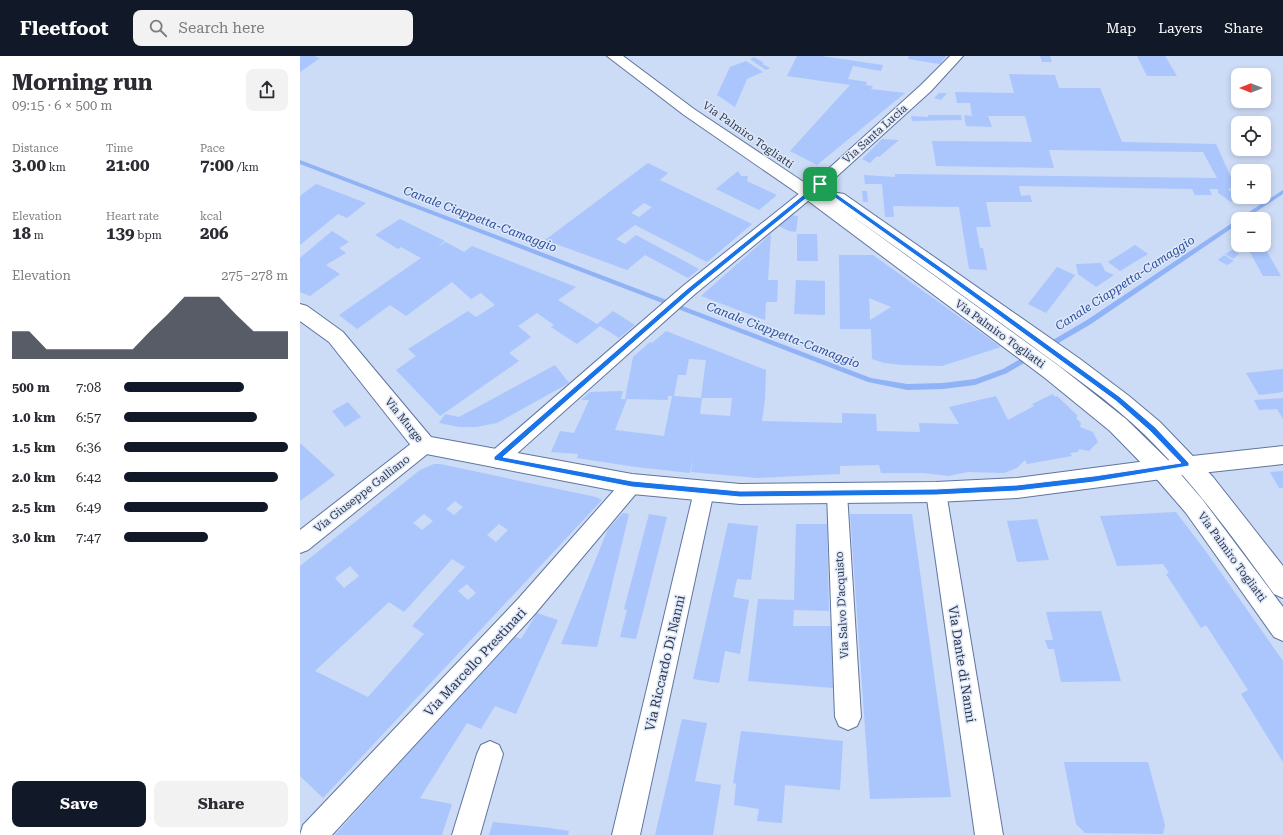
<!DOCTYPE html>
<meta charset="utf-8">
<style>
body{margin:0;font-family:"Roboto Serif",serif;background:#f2f2f3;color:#2b2b33;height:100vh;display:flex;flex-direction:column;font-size:15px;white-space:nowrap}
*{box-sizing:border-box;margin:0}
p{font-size:13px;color:#7c7c81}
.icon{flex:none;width:22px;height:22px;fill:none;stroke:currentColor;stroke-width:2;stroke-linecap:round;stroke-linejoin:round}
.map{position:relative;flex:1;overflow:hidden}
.sheet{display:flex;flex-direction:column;background:#fff;width:300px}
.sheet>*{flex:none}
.needle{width:26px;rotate:270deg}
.tools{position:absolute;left:931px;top:12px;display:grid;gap:8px}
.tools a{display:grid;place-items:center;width:40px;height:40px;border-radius:8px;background:#fff;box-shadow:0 2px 6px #0003;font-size:20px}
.pin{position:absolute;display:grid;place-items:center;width:34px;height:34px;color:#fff;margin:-17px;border-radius:8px;box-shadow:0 2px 6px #0006}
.round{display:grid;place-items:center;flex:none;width:42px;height:42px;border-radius:8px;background:#f2f2f3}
.overview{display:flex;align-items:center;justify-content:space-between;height:68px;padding:0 12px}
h1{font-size:22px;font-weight:700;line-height:30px}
.figures{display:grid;grid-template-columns:repeat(3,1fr);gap:6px;height:68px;padding:4px 12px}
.figures div{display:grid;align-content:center}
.figures b{font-size:17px;font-weight:700}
.figures small{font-size:11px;font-weight:400}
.figures p{font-size:11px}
.chart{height:112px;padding:8px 12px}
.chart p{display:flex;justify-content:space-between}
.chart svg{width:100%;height:72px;margin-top:4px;fill:#111827;opacity:.7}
.button{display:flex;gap:8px;margin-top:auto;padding:8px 12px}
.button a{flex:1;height:46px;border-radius:8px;background:#111827;color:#fff;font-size:16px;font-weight:700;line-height:46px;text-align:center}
.button a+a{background:#f2f2f3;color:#2b2b33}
ul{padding:0 12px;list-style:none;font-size:13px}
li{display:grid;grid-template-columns:64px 48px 1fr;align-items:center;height:30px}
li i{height:10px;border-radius:5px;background:#111827}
header{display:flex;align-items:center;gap:24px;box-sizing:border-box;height:56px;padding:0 20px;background:#111827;color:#fff}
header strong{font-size:19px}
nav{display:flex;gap:22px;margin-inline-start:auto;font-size:14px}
.search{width:280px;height:36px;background:#f2f2f3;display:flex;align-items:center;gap:10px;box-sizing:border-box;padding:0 14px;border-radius:8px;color:#7c7c81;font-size:15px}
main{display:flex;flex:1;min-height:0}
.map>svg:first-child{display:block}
</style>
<header>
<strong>Fleetfoot</strong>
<div class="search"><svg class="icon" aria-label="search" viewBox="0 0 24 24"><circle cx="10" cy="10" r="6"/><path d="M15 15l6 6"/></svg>Search here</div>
<nav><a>Map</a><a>Layers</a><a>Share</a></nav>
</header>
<main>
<section class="sheet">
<div class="overview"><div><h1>Morning run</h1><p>09:15 · 6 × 500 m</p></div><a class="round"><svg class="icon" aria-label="share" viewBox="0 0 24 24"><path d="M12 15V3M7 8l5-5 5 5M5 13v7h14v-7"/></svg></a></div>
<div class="figures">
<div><p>Distance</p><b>3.00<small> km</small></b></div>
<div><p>Time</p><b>21:00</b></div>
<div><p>Pace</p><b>7:00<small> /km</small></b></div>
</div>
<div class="figures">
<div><p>Elevation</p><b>18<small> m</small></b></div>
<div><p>Heart rate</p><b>139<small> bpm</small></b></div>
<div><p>kcal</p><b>206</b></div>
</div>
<div class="chart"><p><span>Elevation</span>275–278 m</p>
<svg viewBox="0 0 160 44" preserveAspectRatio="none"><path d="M0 44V27L10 27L20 38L30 38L40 38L50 38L60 38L70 38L80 27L90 17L100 6L110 6L120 6L130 17L140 27L150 27L160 27V44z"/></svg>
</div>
<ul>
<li><b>500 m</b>7:08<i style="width:73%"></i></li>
<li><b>1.0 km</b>6:57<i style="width:81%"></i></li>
<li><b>1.5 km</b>6:36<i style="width:100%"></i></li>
<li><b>2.0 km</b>6:42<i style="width:94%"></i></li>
<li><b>2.5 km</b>6:49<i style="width:88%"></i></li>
<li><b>3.0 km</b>7:47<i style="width:51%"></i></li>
</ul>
<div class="button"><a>Save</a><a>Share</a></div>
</section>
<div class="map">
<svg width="983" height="779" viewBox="0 0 983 779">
<rect width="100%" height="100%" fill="#ccdbf6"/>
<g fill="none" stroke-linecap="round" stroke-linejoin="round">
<g fill="#90b2f6" fill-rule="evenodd">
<path d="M0 104 571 322 607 328 643 327 675 323 703 313 787 264 938 163V168L791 268 707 317 675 329 643 333 607 334 568 326 0 108Z"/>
<path d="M983 134V138L945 163H938Z"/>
</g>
</g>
<g fill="#aac6fd" fill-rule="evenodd">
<path d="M0 0H17L15 1 20 2 0 16Z"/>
<path d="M497 0H521L583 9 581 15 553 10 548 23 567 26 566 29 573 30 571 33 605 37 517 109 490 95 550 29 487 20Z"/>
<path d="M609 0H646L640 8 608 3Z"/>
<path d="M740 0H750L752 6H742Z"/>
<path d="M837 0H865L877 20H847Z"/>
<path d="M454 1 464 7 462 8 470 12 466 14 450 3Z"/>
<path d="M446 5 463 16 447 23 435 51 417 39 430 11Z"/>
<path d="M709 18 755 19 759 32H800L822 86 916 88 934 128 928 134 938 140V142L931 146 918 137V133H909L912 139H895L892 133 719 130 721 140 730 139 732 146H686L691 171H676L680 192H683L687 214 669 213 659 151 593 150 594 161H585L582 128H565L564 119 595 121V118L917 122 903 96 749 94 754 112 636 110 632 85 732 86 725 60H688L692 71 666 70 664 59 672 60 670 47H657L655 36 714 37Z"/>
<path d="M639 37H647L641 44 634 42Z"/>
<path d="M628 59H661L662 64 612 65 611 60 628 61Z"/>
<path d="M582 83 599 84 579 101 577 100 570 107 562 103Z"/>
<path d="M348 107 368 117 360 124 452 168 407 206 335 169 316 183 325 188 336 179 399 213 388 222 345 199 327 214 245 184ZM344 147 352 151 339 161 331 157Z"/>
<path d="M438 115 441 120H448L447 125 477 139 459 154 416 133Z"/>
<path d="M16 128 66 147 47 162 38 158 0 189V140Z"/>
<path d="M562 135H567L568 146H563Z"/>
<path d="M490 159 498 160 496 176 489 175 479 170Z"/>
<path d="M100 163 145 185 137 191 146 186 164 196 172 190 276 231 258 244 297 268 313 255 335 269 319 282 300 270 277 288 251 271 254 269 237 257 218 270 231 281 209 297 219 305 140 360 96 314 116 300 108 293 168 255 176 261 195 249 181 237 171 243 152 226 106 260 90 249 57 273 39 259 121 202 101 191 98 193 75 179Z"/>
<path d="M32 175 49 186 39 192 46 197 26 209 40 218 10 240 0 236V202Z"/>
<path d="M471 178 468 224H478L477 246H466L465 264 401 240Z"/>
<path d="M497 178H517L518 205H497Z"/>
<path d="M835 189 848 198 820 215 808 206Z"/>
<path d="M946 189H963L981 220H963Z"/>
<path d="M932 194 939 198 933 203 925 198Z"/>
<path d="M539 199H573L701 291 642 310 603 309 584 307 572 303 571 273H540ZM569 242 591 251 570 264Z"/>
<path d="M924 199 934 205 927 209 918 204Z"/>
<path d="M801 207 805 215 814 219 796 231 778 218 776 208Z"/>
<path d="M757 211 775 219 746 257 728 248Z"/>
<path d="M496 224 525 225V259L494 258Z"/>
<path d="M366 275 466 314 465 343 462 365 542 367V357L576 358 577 375 620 376 619 367 659 368 649 351 696 340 708 364 734 350 732 348 753 338 755 341 757 340 778 360 776 362 781 367 780 371 793 376 798 386 789 395 779 393 778 396 770 397 772 400 727 408 725 404 717 412 704 417 668 416 648 420 624 417H581L579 409 540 410V418L457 422 391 416 393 402 390 417 336 411 277 402 278 398 251 396 260 375 274 377 289 344H281L290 336 323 335 321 343H325L333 301 350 286 352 287ZM389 303 406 304 401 342 374 340 378 319H386ZM368 340H372L364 380 315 374 327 343 368 344ZM402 342H432L430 360 400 358Z"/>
<path d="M255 309 269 327 197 367 176 371H159L139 367 145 358 159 361Z"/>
<path d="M983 313V336L959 339 946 317Z"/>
<path d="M983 342V363L977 353 959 354 954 344Z"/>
<path d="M48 346 61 361 45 371 32 355Z"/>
<path d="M0 387 35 419 0 445Z"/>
<path d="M134 408H140L296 441 302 444 23 742 0 720V510L120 414ZM155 445 163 451 154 459 146 453ZM124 458 133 465 122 474 113 467ZM199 468 208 474 196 486 187 479ZM152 503 165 511 112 570 124 578 68 641 15 615 89 546 104 556ZM50 510 59 520 44 532 35 522ZM167 528 176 537 168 544 158 535Z"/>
<path d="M983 415V432H979L970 416Z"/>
<path d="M876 456 907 497 983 605V706L941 638 948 634 906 569 901 572 866 518 869 517 863 508 817 510 800 460Z"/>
<path d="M323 457 329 458 297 591 261 588 308 473Z"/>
<path d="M349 458 367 461 336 583 320 581 327 554 324 553Z"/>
<path d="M550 458H612L651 741 570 743Z"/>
<path d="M737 463 749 504 717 506 707 465Z"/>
<path d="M428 467 458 470 451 524 437 523 433 541 449 544 440 598 425 595 419 627 393 623Z"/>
<path d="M496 468H527L529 555 494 554 493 570H531L533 632 448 625 458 543 494 544Z"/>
<path d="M801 555 821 625 761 626 754 593H748L745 584H753L746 556Z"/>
<path d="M237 557 258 564 216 658 195 650 181 673 167 667 120 742 152 748 142 779H35L214 580 221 583Z"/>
<path d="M382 663 407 667 395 725 421 729 413 779H355Z"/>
<path d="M441 675 543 685 540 734 485 729 482 767 457 765 459 753 434 749 436 728 433 727Z"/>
<path d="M764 706H848L865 769 863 778 785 777 776 768Z"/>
<path d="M193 766 250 772 269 775 268 779H189Z"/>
</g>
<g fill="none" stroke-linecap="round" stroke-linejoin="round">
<defs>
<g id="minor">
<path d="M650 0H663L631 35 525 131 395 238 204 409 197 412 190 409 187 403 190 397 383 230 515 125 621 29Z"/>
<path d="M124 381 131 383 134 389 131 395 8 494 0 497V474L117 383Z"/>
<path d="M983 390V408L874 420 867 417 864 411 867 405 874 402Z"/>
<path d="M332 419 339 422 342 428 339 434 234 559 32 779H0L3 769 218 543 325 422Z"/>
<path d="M404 426 411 429 414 435 340 779H312L394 435 397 429Z"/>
<path d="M636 427 643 430 646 436 703 779H675L626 436 629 430Z"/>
<path d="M537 428 544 431 547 437 561 661 557 670 548 674 539 670 535 661 527 437 530 431Z"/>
<path d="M190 685 199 689 203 698 180 779H152L177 698 181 689Z"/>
</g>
<path id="tertiary" d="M0 248 7 250 43 276 131 381 332 418 440 428 636 426 717 422 862 403 870 406 873 413 870 420 862 423 717 442 636 446 440 448 332 438 116 396 29 286 0 265Z"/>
<path id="secondary" d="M307 0H323L394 53 532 145 530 142 532 138 538 137 544 138 780 303 829 340 860 366 913 421 983 510V542L974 538C934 483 894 427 845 379 809 344 767 316 727 286 665 241 603 196 541 152L759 310 826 363 870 406 902 443 983 551V585L974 581 886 457 854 420 810 375 745 322 503 141 384 59Z"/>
</defs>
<use href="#minor" stroke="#60759e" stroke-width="2"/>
<use href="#tertiary" stroke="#60759e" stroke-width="2"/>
<use href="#secondary" stroke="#60759e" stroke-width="2"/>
<use href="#minor" fill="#fff" fill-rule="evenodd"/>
<use href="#tertiary" fill="#fff" fill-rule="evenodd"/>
<use href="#secondary" fill="#fff" fill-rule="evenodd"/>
</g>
<path fill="#1a73e8" stroke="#fff" fill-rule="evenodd" d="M518 127H521L646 215 820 341 855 371 889 407V410L794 426 717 435 636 439 440 441 332 431 194 404V401L387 233ZM520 131 642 218 816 345 850 375 881 407 794 420 717 429 636 433 440 435 332 425 203 401 391 236Z"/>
<g text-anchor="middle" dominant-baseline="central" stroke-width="3" stroke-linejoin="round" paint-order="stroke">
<g font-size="11" fill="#2e3749" stroke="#dee8fa">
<text transform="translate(575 78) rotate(-42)">Via Santa Lucia</text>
<text transform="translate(448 79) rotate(35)">Via Palmiro Togliatti</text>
<text transform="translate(700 278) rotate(36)">Via Palmiro Togliatti</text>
<text transform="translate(104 364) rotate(51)">Via Murge</text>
<text transform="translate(62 438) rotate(-38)">Via Giuseppe Galliano</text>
<text transform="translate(932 501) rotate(54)">Via Palmiro Togliatti</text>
<text transform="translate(542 549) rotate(-93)">Via Salvo D'acquisto</text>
</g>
<g font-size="12" font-style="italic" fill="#2a4e9c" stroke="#dee8fa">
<text transform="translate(180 163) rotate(21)">Canale Ciappetta-Camaggio</text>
<text transform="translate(825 227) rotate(-33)">Canale Ciappetta-Camaggio</text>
<text transform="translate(483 279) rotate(21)">Canale Ciappetta-Camaggio</text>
</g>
<g font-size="13" fill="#2e3749" stroke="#dee8fa">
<text transform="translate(175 606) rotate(-47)">Via Marcello Prestinari</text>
<text transform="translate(365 607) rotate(-77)">Via Riccardo Di Nanni</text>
<text transform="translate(662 608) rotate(81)">Via Dante di Nanni</text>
</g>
</g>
</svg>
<div class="tools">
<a><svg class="needle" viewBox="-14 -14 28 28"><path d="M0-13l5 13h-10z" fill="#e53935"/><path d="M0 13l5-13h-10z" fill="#7c7c81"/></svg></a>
<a><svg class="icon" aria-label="locate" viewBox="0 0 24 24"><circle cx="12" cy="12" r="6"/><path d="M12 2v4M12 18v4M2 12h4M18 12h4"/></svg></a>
<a>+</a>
<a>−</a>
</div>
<div class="pin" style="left:520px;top:128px;background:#1e9e55"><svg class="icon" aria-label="arrive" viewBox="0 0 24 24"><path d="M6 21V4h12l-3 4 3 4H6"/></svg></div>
</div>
</main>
